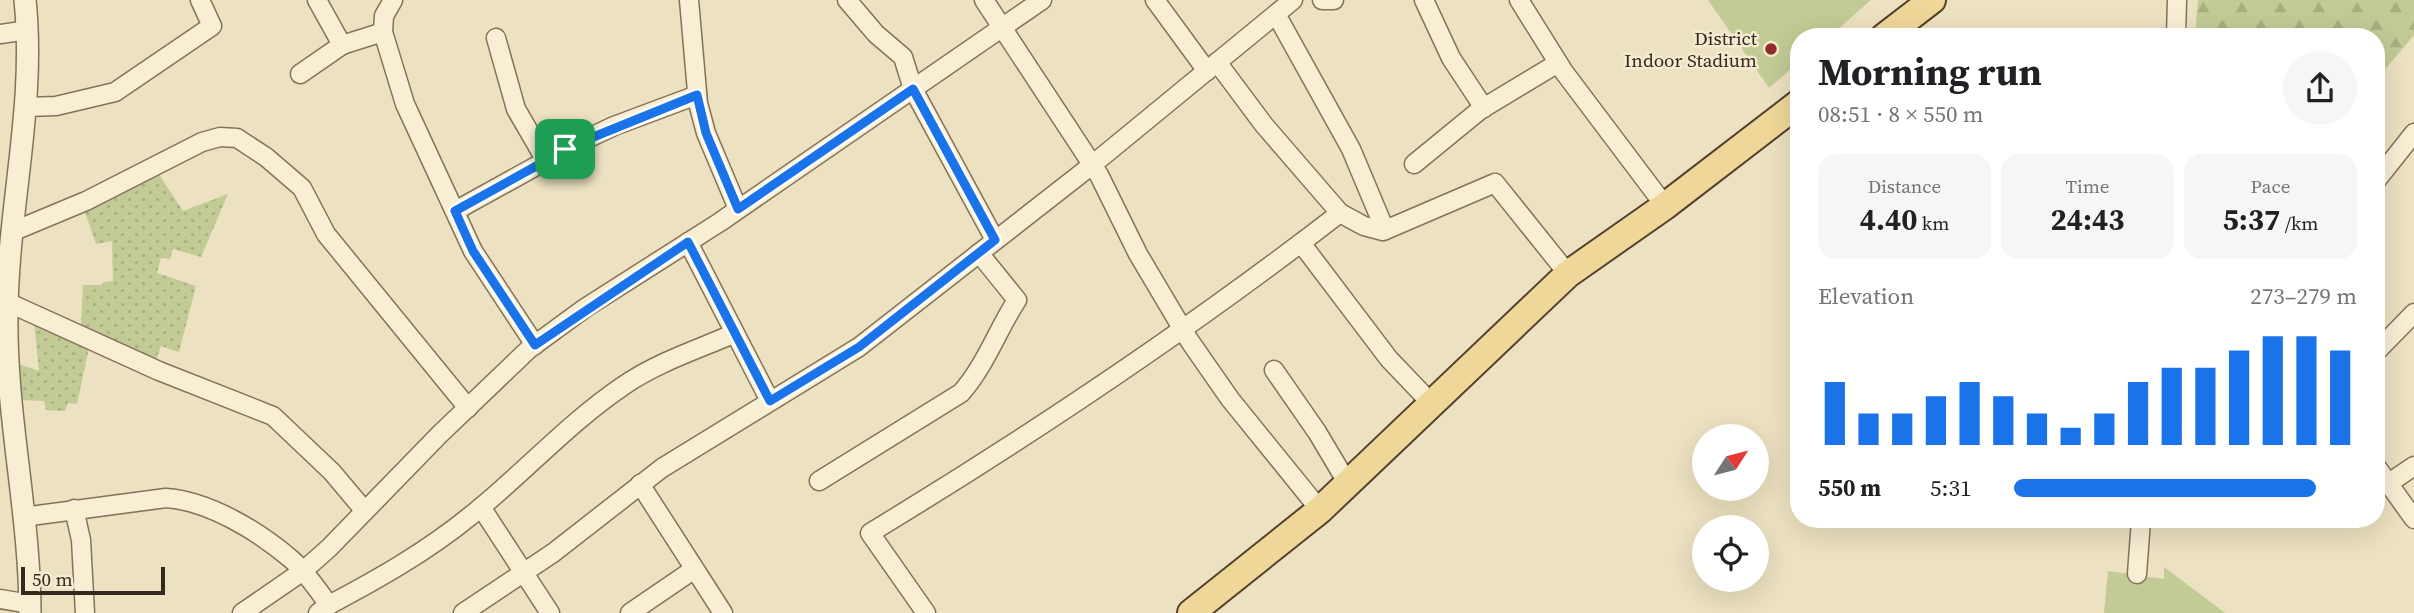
<!DOCTYPE html>
<meta charset="utf-8">
<style>
body{margin:0;font-family:"Source Serif 4",serif;background:#f6f6f6;color:#202124;height:100vh;display:flex;flex-direction:column;font-size:26px;white-space:nowrap}
*{box-sizing:border-box;margin:0}
p{font-size:23px;color:#757577}
.icon{flex:none;width:38px;height:38px;fill:none;stroke:currentColor;stroke-width:2;stroke-linecap:round;stroke-linejoin:round}
.map{position:relative;flex:1;overflow:hidden}
.side{position:absolute;left:1790px;top:28px;width:595px;height:500px;display:flex;flex-direction:column;background:#fff;border-radius:28px;box-shadow:0 7px 28px #0002}
.side>*{flex:none}
.needle{width:46px;rotate:54deg}
.controls{position:absolute;left:1692px;top:424px;display:grid;gap:14px}
.controls a{display:grid;place-items:center;width:77px;height:77px;border-radius:50%;background:#fff;box-shadow:0 7px 28px #0002;font-size:35px}
.scale{position:absolute;left:21px;bottom:18px;width:144px;box-sizing:border-box;padding-left:7px;border:4px solid #35291d;border-top:0;font-size:19px;line-height:24px;white-space:nowrap;color:#35291d;-webkit-text-stroke:5px #f4ebd0;paint-order:stroke}
.pin{position:absolute;display:grid;place-items:center;width:60px;height:60px;color:#fff;margin:-30px;border-radius:14px;box-shadow:0 4px 10px #0006}
.round{display:grid;place-items:center;flex:none;width:74px;height:74px;border-radius:37px;background:#f6f6f6}
.head{display:flex;align-items:center;justify-content:space-between;height:119px;padding:0 28px}
h1{font-size:38px;font-weight:700;line-height:52px}
.figures{display:grid;grid-template-columns:repeat(3,1fr);gap:10px;height:119px;padding:7px 28px}
.figures div{display:grid;align-content:center;border-radius:18px;background:#f6f6f6;text-align:center}
.figures b{font-size:30px;font-weight:700}
.figures small{font-size:19px;font-weight:400}
.figures p{font-size:19px}
.chart{height:196px;padding:14px 28px}
.chart p{display:flex;justify-content:space-between}
.chart svg{width:100%;height:126px;margin-top:7px;stroke:#1a73e8;stroke-width:6}
ul{padding:0 28px;list-style:none;font-size:23px}
li{display:grid;grid-template-columns:112px 84px 1fr;align-items:center;height:52px}
li i{height:18px;border-radius:9px;background:#1a73e8}
.map>svg:first-child{display:block}
</style>
<div class="map">
<svg width="2414" height="613" viewBox="0 0 2414 613">
<defs>
<pattern id="grass-dots" width="8" height="8" patternUnits="userSpaceOnUse" patternTransform="scale(1.75)"><rect width="8" height="8" fill="#c2ca95"/><path d="M2 2h.1M6 6h.1" fill="none" stroke="#a7ae80" stroke-width="1.8" stroke-linecap="round"/></pattern>
<pattern id="forest-firs" width="22" height="20" patternUnits="userSpaceOnUse" patternTransform="scale(1.75)"><rect width="22" height="20" fill="#c2ca95"/><path d="M5 1l3.5 6h-7zM16 11l3.5 6h-7z" fill="#a7ae80"/></pattern>
</defs>
<rect width="100%" height="100%" fill="#ece1c1"/>
<g fill="url(#grass-dots)">
<path d="M158 173 183 211 228 194 201 257 173 249 170 259 161 258 157 273 196 286 179 352 161 346 156 360 81 326 83 285H102L103 282 113 281 112 241 96 244 85 212Z"/>
<path d="M34 321 90 343 77 404 68 403 65 411 46 410 44 401 21 400 19 364 39 371Z"/>
</g>
<path fill="url(#forest-firs)" d="M2198 0H2414V35L2377 79 2376 37H2195Z"/>
<g fill="#c2ca95">
<path d="M1708 0H1871L1829 37H1799V62L1769 88Z"/>
<path d="M2164 567 2225 613H2104L2108 571 2164 579Z"/>
</g>
<g fill="none" stroke-linecap="round" stroke-linejoin="round">
<defs>
<g id="minor">
<path d="M317 0 342 45 383 32"/>
<path d="M393 0 384 16 383 32 405 104 473 251 535 345"/>
<path d="M689 0 698 103 706 133 738 209"/>
<path d="M847 0 876 34 903 57 913 89 995 240"/>
<path d="M984 0 1099 175 1138 254 1189 340 1230 399 1320 510"/>
<path d="M1155 0 1207 71"/>
<path d="M1322 0H1334"/>
<path d="M1424 0 1451 58 1484 108"/>
<path d="M1519 0 1564 72 1665 206"/>
<path d="M1276 14 1351 149 1385 230"/>
<path d="M0 34 28 30"/>
<path d="M2176 37 2177 0"/>
<path d="M496 38 516 109 545 159"/>
<path d="M1217 62 1264 125 1340 213 1364 226 1383 231 1495 183 1568 274"/>
<path d="M300 74 342 45"/>
<path d="M26 107 56 106 115 92 212 26 200 0"/>
<path d="M1414 164 1480 110 1558 63"/>
<path d="M2376 181 2414 133"/>
<path d="M455 211 576 144 614 126 697 95"/>
<path d="M14 231 86 201 202 142 220 137 237 138 266 157 302 188 326 234 468 408"/>
<path d="M688 242 770 401"/>
<path d="M1301 243 1389 359 1432 404"/>
<path d="M7 302 159 371 273 416 332 472 364 510"/>
<path d="M2376 352 2414 313"/>
<path d="M1274 370 1317 432 1348 484"/>
<path d="M2376 466 2414 519"/>
<path d="M819 481 961 393C985 366 997 331 1017 300L979 253"/>
<path d="M2389 483 2414 466"/>
<path d="M640 484 723 613"/>
<path d="M481 507 550 613"/>
<path d="M74 509 81 540 85 613"/>
<path d="M23 517 166 498C209 501 258 531 291 559 306 572 317 589 329 605L318 613"/>
<path d="M2137 574 2141 520"/>
<path d="M0 599 30 604"/>
<path d="M329 605C378 579 426 552 469 517 522 475 567 424 623 386 656 363 696 350 733 334"/>
<path d="M242 613 303 571 329 548 440 434 529 349 585 308 720 222 1042 0"/>
<path d="M463 613 553 553 662 468 859 347 1092 165 1293 0"/>
<path d="M630 613 693 570"/>
<path d="M926 613 870 533C1033 434 1190 329 1340 213"/>
</g>
<path id="tertiary" d="M25 0C36 105 8 207 7 312 5 413 30 512 30 613"/>
<g id="primary">
<path d="M1884 37 1932 0"/>
<path d="M1191 613 1320 510 1568 274 1665 206 1799 103"/>
</g>
</defs>
<use href="#minor" stroke="#857259" stroke-width="21"/>
<use href="#tertiary" stroke="#857259" stroke-width="24"/>
<use href="#primary" stroke="#53402d" stroke-width="30"/>
<use href="#minor" stroke="#f8eed4" stroke-width="18"/>
<use href="#tertiary" stroke="#f8eed4" stroke-width="21"/>
<use href="#primary" stroke="#efd799" stroke-width="26"/>
</g>
<g fill="none" stroke-linecap="round" stroke-linejoin="round">
<defs>
<path id="route" d="M913 89 995 240 859 347 770 401 688 242 535 345 473 251 455 211 576 144 697 95 706 133 738 209Z"/>
</defs>
<use href="#route" stroke="#fff" stroke-width="14"/>
<use href="#route" stroke="#1a73e8" stroke-width="9"/>
</g>
<circle fill="#932d2b" stroke="#f4ebd0" stroke-width="2.5" cx="1771" cy="49" r="7"/>
<g text-anchor="middle" dominant-baseline="central" stroke-width="5" stroke-linejoin="round" paint-order="stroke">
<g font-size="19" fill="#35291d" stroke="#f4ebd0" text-anchor="end">
<text x="1757" y="38">District<tspan x="1757" dy="22">Indoor Stadium</tspan></text>
</g>
</g>
</svg>
<div class="controls">
<a><svg class="needle" viewBox="-14 -14 28 28"><path d="M0-13l5 13h-10z" fill="#e53935"/><path d="M0 13l5-13h-10z" fill="#757577"/></svg></a>
<a><svg class="icon" aria-label="locate" viewBox="0 0 24 24"><circle cx="12" cy="12" r="6"/><path d="M12 2v4M12 18v4M2 12h4M18 12h4"/></svg></a>
</div>
<div class="scale">50 m</div>
<div class="pin" style="left:565px;top:149px;background:#1e9e55"><svg class="icon" aria-label="arrive" viewBox="0 0 24 24"><path d="M6 21V4h12l-3 4 3 4H6"/></svg></div>
<section class="side">
<div class="head"><div><h1>Morning run</h1><p>08:51 · 8 × 550 m</p></div><a class="round"><svg class="icon" aria-label="share" viewBox="0 0 24 24"><path d="M12 15V3M7 8l5-5 5 5M5 13v7h14v-7"/></svg></a></div>
<div class="figures">
<div><p>Distance</p><b>4.40<small> km</small></b></div>
<div><p>Time</p><b>24:43</b></div>
<div><p>Pace</p><b>5:37<small> /km</small></b></div>
</div>
<div class="chart"><p><span>Elevation</span>273–279 m</p>
<svg viewBox="0 0 160 44" preserveAspectRatio="none"><path d="M5 44V22M15 44V33M25 44V33M35 44V27M45 44V22M55 44V27M65 44V33M75 44V38M85 44V33M95 44V22M105 44V17M115 44V17M125 44V11M135 44V6M145 44V6M155 44V11"/></svg>
</div>
<ul>
<li><b>550 m</b>5:31<i style="width:88%"></i></li>
</ul>
</section>
</div>
